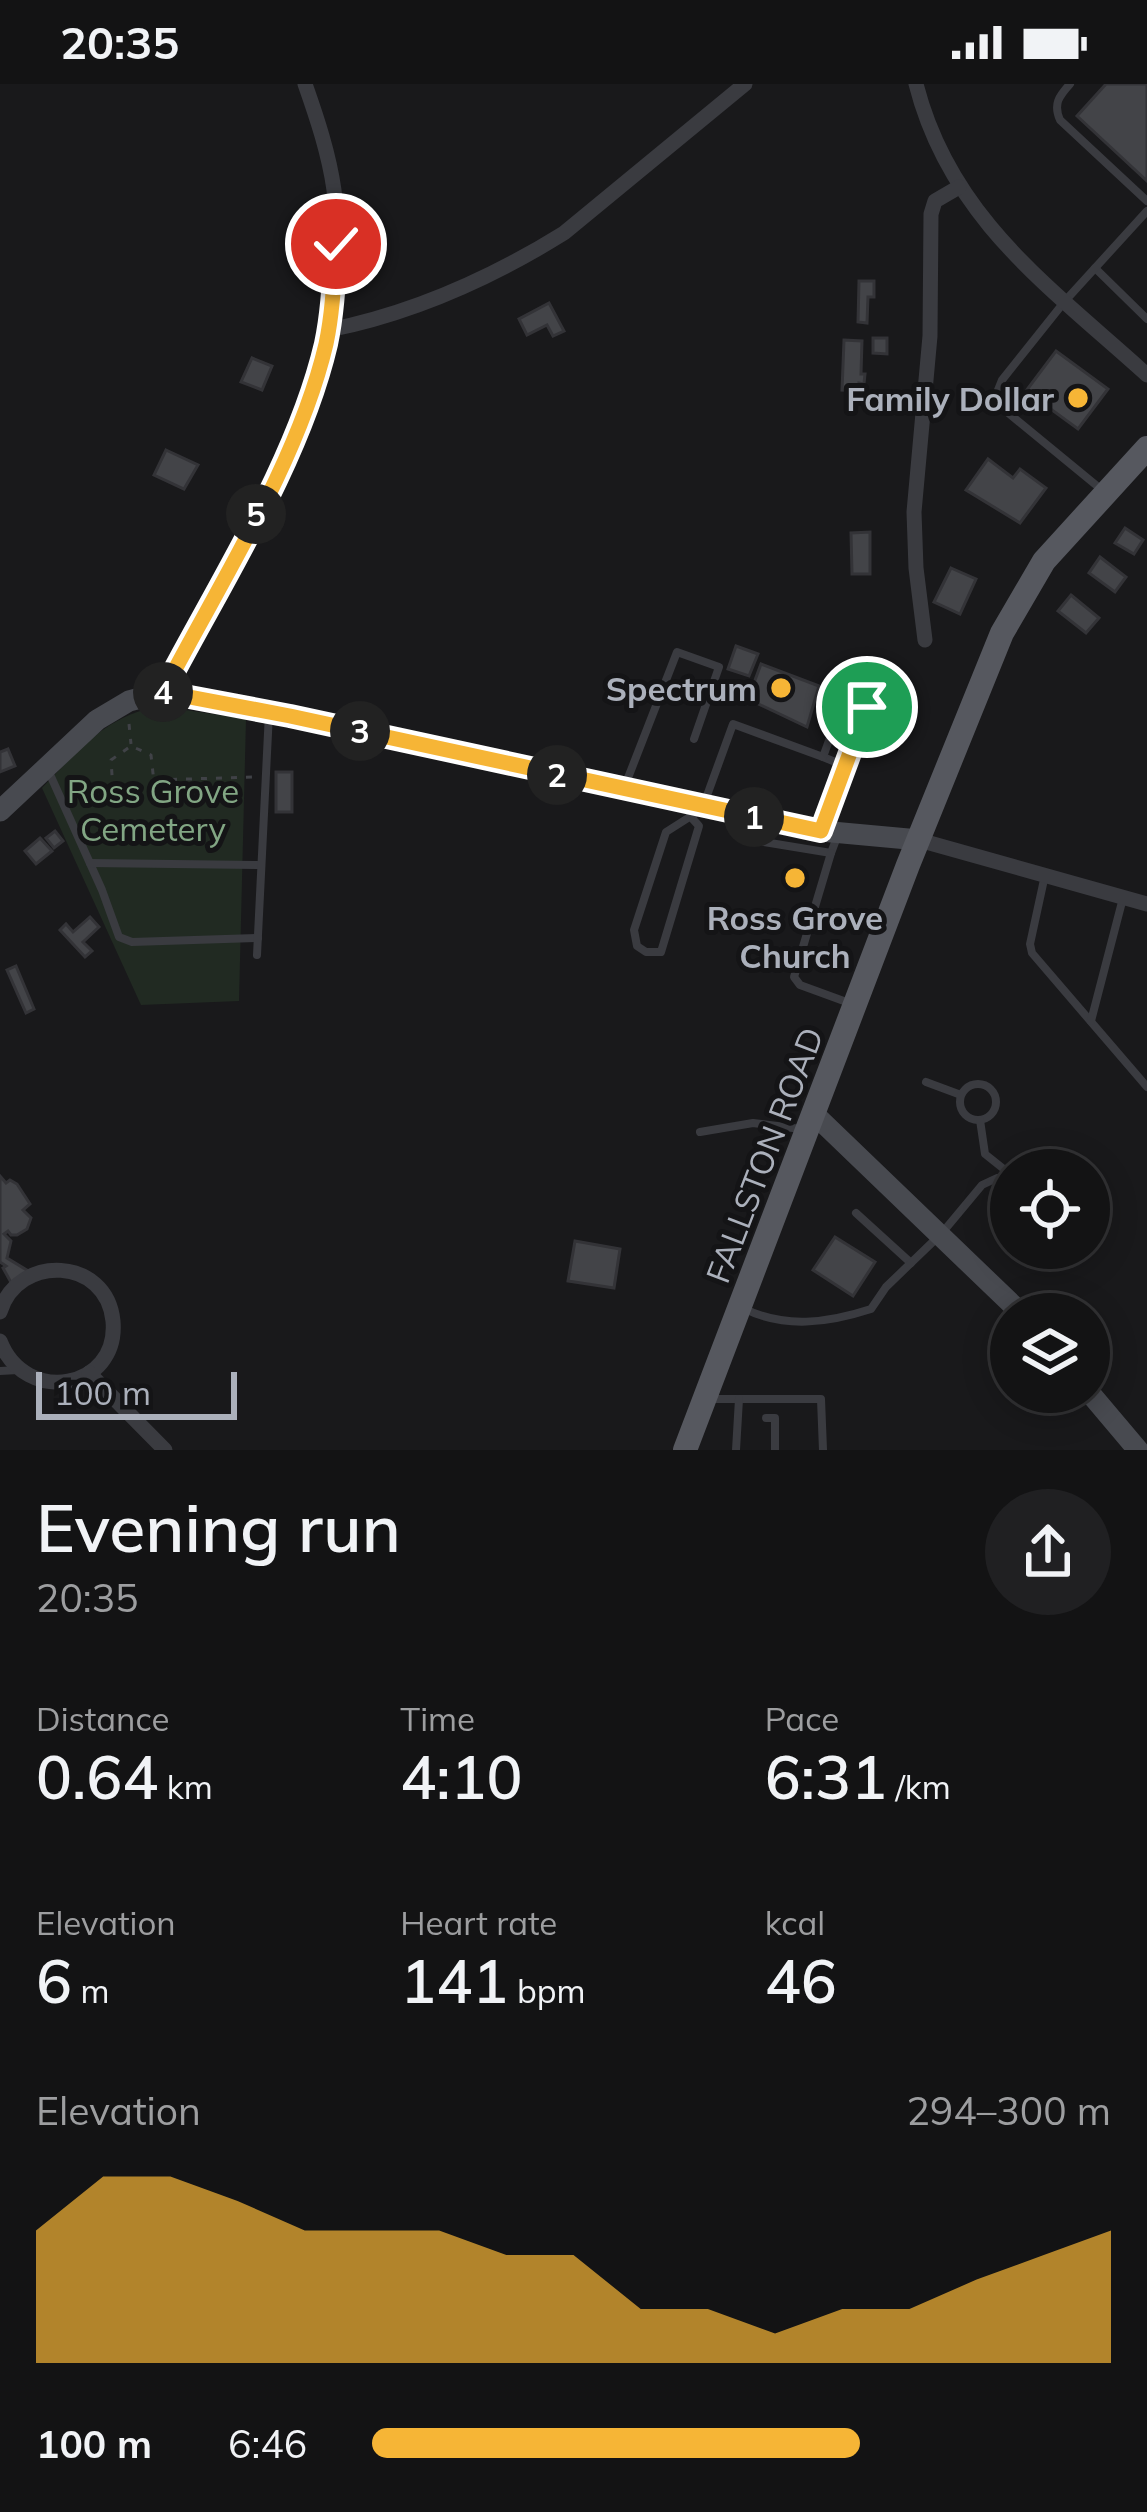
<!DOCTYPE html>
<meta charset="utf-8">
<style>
body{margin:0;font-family:Mulish,sans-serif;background:#202022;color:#f1f3f6;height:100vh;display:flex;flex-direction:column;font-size:45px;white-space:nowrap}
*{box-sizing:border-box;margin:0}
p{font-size:39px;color:#9d9ea0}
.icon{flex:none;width:66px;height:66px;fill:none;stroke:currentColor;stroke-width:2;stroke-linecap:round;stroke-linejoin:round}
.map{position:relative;height:1366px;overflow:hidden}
.sheet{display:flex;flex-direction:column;background:#131314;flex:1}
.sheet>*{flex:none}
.tools{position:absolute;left:990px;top:1065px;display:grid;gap:24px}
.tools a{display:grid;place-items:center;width:120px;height:120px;border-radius:50%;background:#131314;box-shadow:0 6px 30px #0003,0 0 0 3px #323234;font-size:60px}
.scale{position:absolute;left:36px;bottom:30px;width:201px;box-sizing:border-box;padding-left:12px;border:6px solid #abb0bb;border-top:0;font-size:33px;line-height:42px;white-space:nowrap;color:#abb0bb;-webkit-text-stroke:9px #141416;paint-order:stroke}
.pin{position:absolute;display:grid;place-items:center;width:102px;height:102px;color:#fff;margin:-51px;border:6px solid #fff;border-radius:50%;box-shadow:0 3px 12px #0007}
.km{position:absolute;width:60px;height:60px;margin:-30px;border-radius:50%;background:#222;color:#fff;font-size:33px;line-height:60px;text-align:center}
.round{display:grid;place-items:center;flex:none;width:126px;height:126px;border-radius:63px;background:#202022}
.headline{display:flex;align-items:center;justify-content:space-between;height:204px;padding:0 36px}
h1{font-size:66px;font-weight:600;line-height:90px}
.figures{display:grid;grid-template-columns:repeat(3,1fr);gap:18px;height:204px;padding:12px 36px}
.figures div{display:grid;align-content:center}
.figures b{font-size:60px;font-weight:600}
.figures small{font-size:33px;font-weight:400}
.figures p{font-size:33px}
.chart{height:336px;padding:24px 36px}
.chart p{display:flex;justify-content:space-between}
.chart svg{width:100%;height:216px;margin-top:12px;fill:#f6b536;opacity:.7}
ul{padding:0 36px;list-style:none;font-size:39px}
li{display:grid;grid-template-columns:192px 144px 1fr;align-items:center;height:90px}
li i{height:30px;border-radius:15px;background:#f6b536}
.status{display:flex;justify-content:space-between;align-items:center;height:84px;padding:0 60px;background:#131314;direction:ltr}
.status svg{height:33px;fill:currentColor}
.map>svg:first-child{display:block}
</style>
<div class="status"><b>20:35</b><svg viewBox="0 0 49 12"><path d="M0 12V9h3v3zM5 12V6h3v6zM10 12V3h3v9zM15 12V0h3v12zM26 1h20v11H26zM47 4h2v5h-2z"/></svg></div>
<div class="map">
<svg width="1147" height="1366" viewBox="0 0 1147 1366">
<rect width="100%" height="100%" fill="#19191b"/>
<path fill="#212a22" d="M159 622 246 635 239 917 141 921 42 704C79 666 104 633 159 622Z"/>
<g fill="#434448" stroke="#333337" stroke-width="3">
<path d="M1106 0H1147V97L1077 32Z"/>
<path d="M859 197H874V213H868L867 239 858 238Z"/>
<path d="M549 219 564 247 553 252 547 241 527 251 519 235Z"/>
<path d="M873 254H887V270L873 269Z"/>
<path d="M844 256 862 257 861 290H865L864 300 859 299V307L842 306Z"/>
<path d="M1056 267 1108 305 1078 345 1026 307Z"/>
<path d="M252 274 272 282 262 306 241 298Z"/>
<path d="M166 366 198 381 184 405 154 391Z"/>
<path d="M988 375 1013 394 1020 385 1046 404 1020 439 966 406Z"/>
<path d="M1125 444 1143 456 1134 470 1115 459Z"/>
<path d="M870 448V490H852L851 449Z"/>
<path d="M1100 473 1126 493 1115 508 1089 489Z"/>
<path d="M951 484 976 495 960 530 934 518Z"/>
<path d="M1071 511 1099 534 1086 549 1058 527Z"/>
<path d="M736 562 758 570 749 592 728 585Z"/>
<path d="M761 580 819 602 807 643 748 615Z"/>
<path d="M8 665 15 682 0 688V668Z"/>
<rect x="276" y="688" width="16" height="40"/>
<path d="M55 747 63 757 54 764 46 754Z"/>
<path d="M40 754 52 767 36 780 25 767Z"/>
<path d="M90 833 99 843 83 858 92 867 85 873 60 846 66 840 73 848Z"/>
<path d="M16 882 34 925 26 929 7 886Z"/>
<path d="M0 1092 6 1099 10 1096 17 1100 30 1120 23 1126 31 1134 27 1145 17 1151H11L8 1147 4 1150 11 1157 7 1174 30 1188 13 1202 3 1184 6 1182 0 1178Z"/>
<path d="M835 1153 875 1178 853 1212 813 1186Z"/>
<path d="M575 1157 620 1165 614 1204 568 1197Z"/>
</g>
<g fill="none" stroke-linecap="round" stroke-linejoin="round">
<g stroke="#404247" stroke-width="3" stroke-dasharray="6 9" stroke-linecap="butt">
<path d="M129 640 131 660"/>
<path d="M156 696 254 693"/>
<path d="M114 721 111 676 131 662 151 671 157 726"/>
</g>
<g stroke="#3a3b40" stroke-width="8">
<path d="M1070 0C1059 12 1053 20 1060 36L1147 117"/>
<path d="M1095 184 1147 235"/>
<path d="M1102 406 1001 323 996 311 1002 296 1065 217 1147 127"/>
<path d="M823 673 845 682"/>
<path d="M48 686 102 806 119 853 132 858 258 854"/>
<path d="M626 699 677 568 719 583 694 655"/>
<path d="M705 717 733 640 823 673 844 615 867 623 822 746"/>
<path d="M690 732 699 742 661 868H646L637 862 634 846 666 748 699 727"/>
<path d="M743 732 745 749 764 758 831 769 837 753"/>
<path d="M831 769 794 893 800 901 852 920"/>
<path d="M90 779 261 781"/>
<path d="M1045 791 1030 860 1032 869 1147 1003"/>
<path d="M257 871 269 629"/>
<path d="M1091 937 1123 814"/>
<path d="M926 998 961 1011"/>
<circle cx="978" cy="1018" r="18"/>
<path d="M980 1036 985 1070 1010 1090"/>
<path d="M700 1048 753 1039 801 1045"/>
<path d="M856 1129 911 1179"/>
<path d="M743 1224C784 1245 828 1239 871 1225L886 1203 942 1149 982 1101 997 1094 1011 1093"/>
<path d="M0 1287 18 1286"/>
<path d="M713 1315H821L823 1366"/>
<path d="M766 1334H775V1366"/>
<path d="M736 1366 739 1315"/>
</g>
<g stroke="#3a3b40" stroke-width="15">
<path d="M916 0C950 134 1050 203 1147 291"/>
<path d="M329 246C414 229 490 195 564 149L745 0"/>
<path d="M925 556 916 484 914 428 930 252 931 130 935 117 959 103"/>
<path d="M163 608C244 453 358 291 334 106 329 70 317 34 305 0"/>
<path d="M919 756 1147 820"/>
<path d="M0 1228C18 1169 107 1173 113 1237 119 1306 25 1322 0 1257"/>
<path d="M89 1289 165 1366"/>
</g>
<g stroke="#484a50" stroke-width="21">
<path d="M0 727 97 636 129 617 163 608 290 632 821 747 919 756"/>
<path d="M814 1030 1022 1230"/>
<path d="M1089 1308 1138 1366"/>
</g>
<path stroke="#56585f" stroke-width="24" d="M685 1366 908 781 1002 549 1044 477 1147 364"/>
</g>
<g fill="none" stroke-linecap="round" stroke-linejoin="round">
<defs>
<path id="route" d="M336 160C334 194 333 227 326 260 298 379 219 500 163 608L290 632 821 747 867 623"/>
</defs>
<use href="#route" stroke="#fff" stroke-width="24"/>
<use href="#route" stroke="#f6b536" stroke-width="15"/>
</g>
<g fill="#f6b536" stroke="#141416" stroke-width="4.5">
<circle cx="1078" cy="314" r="12"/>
<circle cx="781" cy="604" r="12"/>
<circle cx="795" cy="794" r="12"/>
</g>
<g text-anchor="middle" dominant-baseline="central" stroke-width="10" stroke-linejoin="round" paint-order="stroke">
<g font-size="33" font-weight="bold" fill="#abb0bb" stroke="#141416" text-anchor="end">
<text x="1054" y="314">Family Dollar</text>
<text x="757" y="604">Spectrum</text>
<text x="795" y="833" text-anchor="middle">Ross Grove<tspan x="795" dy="38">Church</tspan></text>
</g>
<g font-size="33" fill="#82a684" stroke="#141416">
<text x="153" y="706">Ross Grove<tspan x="153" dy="38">Cemetery</tspan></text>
</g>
<g font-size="33" fill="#abb0bb" stroke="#141416">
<text transform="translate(764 1071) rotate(-69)">FALLSTON ROAD</text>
</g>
</g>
</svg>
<div class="tools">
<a><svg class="icon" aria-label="locate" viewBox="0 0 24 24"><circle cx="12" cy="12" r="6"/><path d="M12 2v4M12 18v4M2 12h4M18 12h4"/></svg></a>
<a><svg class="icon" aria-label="layers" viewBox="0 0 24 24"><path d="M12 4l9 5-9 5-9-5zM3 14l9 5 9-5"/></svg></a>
</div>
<div class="scale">100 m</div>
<div class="pin" style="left:867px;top:623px;background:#1e9e55"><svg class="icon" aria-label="arrive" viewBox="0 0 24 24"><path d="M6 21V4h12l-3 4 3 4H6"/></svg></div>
<div class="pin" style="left:336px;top:160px;background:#d93025"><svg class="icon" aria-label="check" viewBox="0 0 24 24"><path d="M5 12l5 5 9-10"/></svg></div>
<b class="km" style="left:754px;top:733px">1</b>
<b class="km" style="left:557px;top:691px">2</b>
<b class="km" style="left:360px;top:647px">3</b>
<b class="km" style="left:163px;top:608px">4</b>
<b class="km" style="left:256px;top:430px">5</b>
</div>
<section class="sheet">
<div class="headline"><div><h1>Evening run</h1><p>20:35</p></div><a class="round"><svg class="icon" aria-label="share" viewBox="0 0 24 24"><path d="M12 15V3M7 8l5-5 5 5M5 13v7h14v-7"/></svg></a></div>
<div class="figures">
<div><p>Distance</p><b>0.64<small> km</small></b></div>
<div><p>Time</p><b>4:10</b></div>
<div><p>Pace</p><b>6:31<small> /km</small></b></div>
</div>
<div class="figures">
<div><p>Elevation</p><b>6<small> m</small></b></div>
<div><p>Heart rate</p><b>141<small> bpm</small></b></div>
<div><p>kcal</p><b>46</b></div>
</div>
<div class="chart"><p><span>Elevation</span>294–300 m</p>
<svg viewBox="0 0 160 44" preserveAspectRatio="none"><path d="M0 44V17L10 6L20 6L30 11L40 17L50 17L60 17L70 22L80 22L90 33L100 33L110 38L120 33L130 33L140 27L150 22L160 17V44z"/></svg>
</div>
<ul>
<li><b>100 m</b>6:46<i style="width:66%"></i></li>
</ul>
</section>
